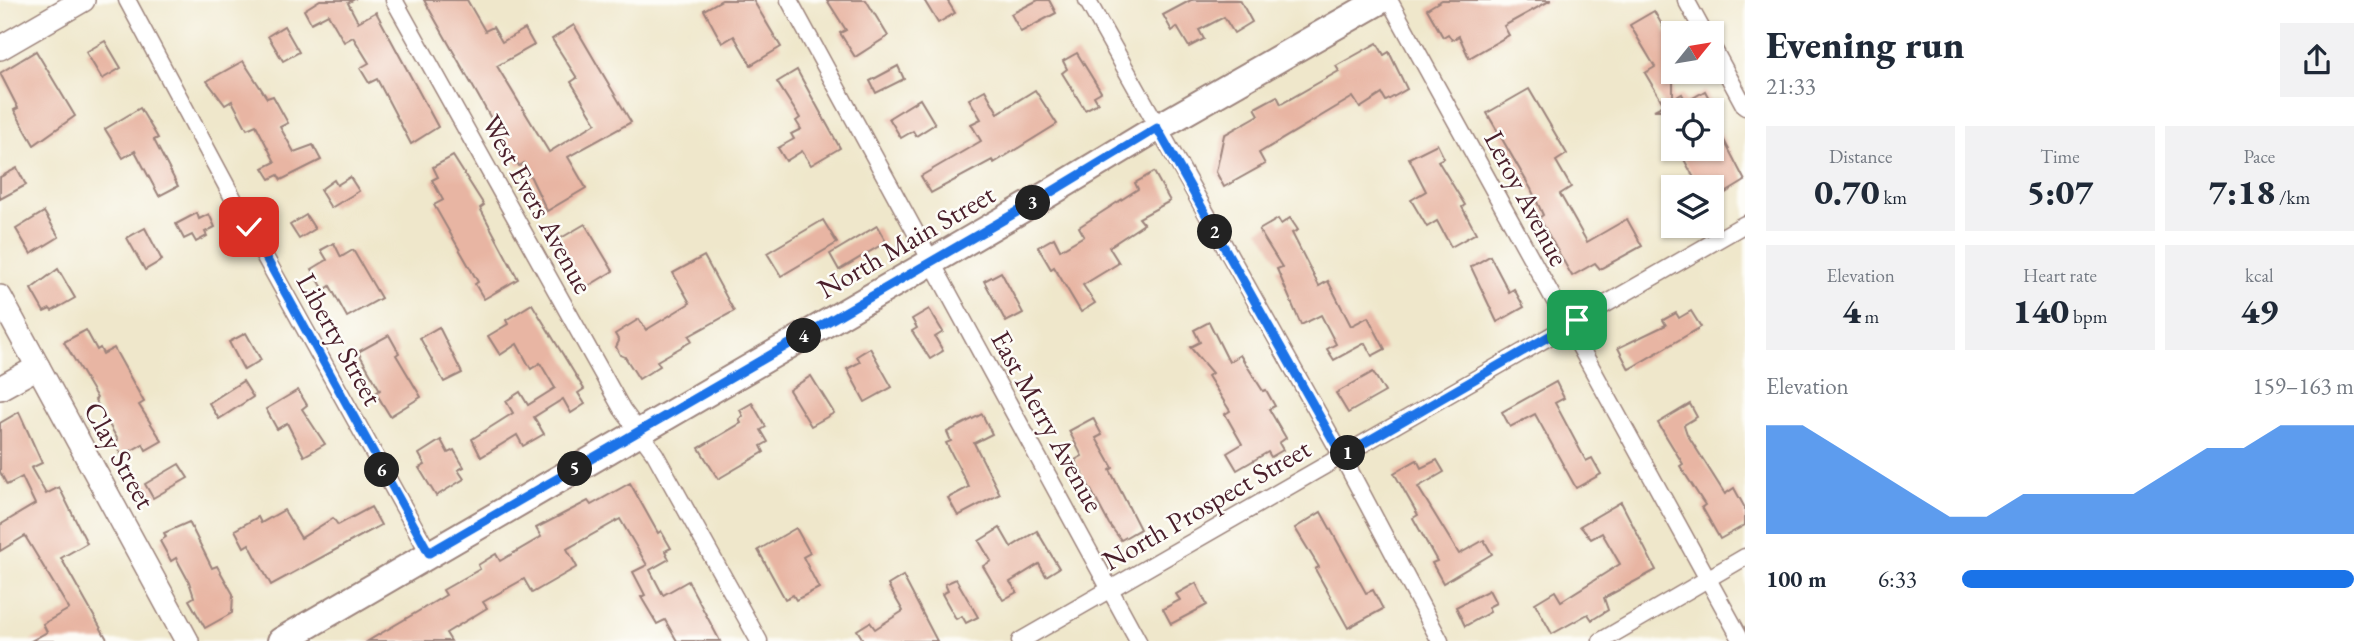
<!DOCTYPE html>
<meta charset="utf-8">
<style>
body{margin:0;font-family:"EB Garamond",serif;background:#f2f2f3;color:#1f2937;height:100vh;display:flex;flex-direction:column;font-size:26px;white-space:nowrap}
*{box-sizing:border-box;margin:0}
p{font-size:23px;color:#747a83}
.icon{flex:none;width:38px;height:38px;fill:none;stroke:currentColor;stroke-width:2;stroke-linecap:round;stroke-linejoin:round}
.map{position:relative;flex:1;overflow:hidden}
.sheet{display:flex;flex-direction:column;background:#fff;width:630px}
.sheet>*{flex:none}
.needle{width:46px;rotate:60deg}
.controls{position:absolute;left:1661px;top:21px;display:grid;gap:14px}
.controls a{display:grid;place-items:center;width:63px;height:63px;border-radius:0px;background:#fff;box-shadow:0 2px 5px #0004;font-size:35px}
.pin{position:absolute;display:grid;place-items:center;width:60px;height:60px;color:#fff;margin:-30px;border-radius:14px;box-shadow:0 4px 10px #0006}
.km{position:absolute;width:35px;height:35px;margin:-18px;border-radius:50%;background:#222;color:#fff;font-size:19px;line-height:35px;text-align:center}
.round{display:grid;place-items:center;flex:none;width:74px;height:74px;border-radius:0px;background:#f2f2f3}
.overview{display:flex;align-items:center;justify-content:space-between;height:119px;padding:0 21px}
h1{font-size:38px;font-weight:800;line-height:52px}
.metrics{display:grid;grid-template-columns:repeat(3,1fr);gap:10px;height:119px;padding:7px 21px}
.metrics div{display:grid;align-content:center;border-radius:0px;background:#f2f2f3;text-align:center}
.metrics b{font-size:35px;font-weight:800}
.metrics small{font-size:19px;font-weight:400}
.metrics p{font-size:19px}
.chart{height:196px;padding:14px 21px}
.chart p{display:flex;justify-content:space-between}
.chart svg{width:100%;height:126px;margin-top:7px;fill:#1a73e8;opacity:.7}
ul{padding:0 21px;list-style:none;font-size:23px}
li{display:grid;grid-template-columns:112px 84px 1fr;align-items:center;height:52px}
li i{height:18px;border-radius:9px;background:#1a73e8}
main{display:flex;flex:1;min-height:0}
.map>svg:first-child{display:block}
</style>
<main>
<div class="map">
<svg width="1745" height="641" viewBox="0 0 1745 641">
<rect width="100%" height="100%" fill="#fdfcf7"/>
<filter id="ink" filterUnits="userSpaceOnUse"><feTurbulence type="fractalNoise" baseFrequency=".0143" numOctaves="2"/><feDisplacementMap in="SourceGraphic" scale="14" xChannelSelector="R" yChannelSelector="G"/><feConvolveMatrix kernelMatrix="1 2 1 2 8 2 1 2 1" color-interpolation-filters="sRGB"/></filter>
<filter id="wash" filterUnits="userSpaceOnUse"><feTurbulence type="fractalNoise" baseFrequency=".00686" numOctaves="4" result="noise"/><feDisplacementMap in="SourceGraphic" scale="28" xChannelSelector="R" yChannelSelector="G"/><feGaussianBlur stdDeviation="1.57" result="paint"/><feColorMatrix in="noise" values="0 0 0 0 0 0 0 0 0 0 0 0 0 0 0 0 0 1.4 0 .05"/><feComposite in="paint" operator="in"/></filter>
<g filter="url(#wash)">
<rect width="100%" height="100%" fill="#efe7cb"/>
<g id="blocks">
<g fill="#e8b5a3">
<path d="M320 0H353L348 3 358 22 376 12 438 127 411 144 377 79 369 83 360 68 369 63 353 37 344 42 328 14 311 23 304 10Z"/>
<path d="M424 0H467L485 31 493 27 502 42 525 29 534 45 497 66 549 152 596 123 571 82 577 78 552 39 574 25 631 122 568 157 586 188 547 211 524 163 519 166 506 145Z"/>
<path d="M722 0H753L781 47 751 65 734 36 722 43 704 10Z"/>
<path d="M827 0H866L888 36 855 57 840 33 846 30Z"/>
<path d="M924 0H947L955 13 938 23Z"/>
<path d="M1038 0H1049L1056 13 1021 32 1011 14Z"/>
<path d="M1191 0H1240L1252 22 1234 33 1224 17 1199 30 1204 39 1189 47 1177 27 1172 31 1163 15Z"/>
<path d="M1442 0H1551L1504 26 1509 35 1469 58 1459 36 1452 40 1448 34 1443 37 1427 9Z"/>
<path d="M1654 11 1673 44V99L1682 94 1686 102 1705 91 1712 104 1701 110H1673V121L1667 110H1654L1664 105 1645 73 1655 67 1630 25Z"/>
<path d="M284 26 299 52 283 61 268 36Z"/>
<path d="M105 41 121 68 102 79 86 52Z"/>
<path d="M1377 43 1384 55 1389 52 1407 89 1386 101 1382 94 1360 108 1353 97 1259 153 1265 164 1224 187 1216 172 1224 135 1259 115 1255 108 1277 96 1281 104 1339 71 1336 66Z"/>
<path d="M36 51 75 116 34 145 14 110 18 108 0 73Z"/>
<path d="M1077 53 1101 92 1094 96 1098 103 1085 110 1062 73 1067 69 1063 61Z"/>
<path d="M243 61 267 98 273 96 288 123 280 127 294 152 313 145 321 160 281 180 278 175 270 179 263 168 275 162 256 125 247 129 232 101 225 105 207 81Z"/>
<path d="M898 66 904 79 876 93 870 81Z"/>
<path d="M797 70 840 148 811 165 802 151 786 161 778 148 794 139 791 134 801 129 796 121 800 118 777 82Z"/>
<path d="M1529 89 1567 154 1556 161 1571 187 1560 194 1587 242 1627 219 1642 246 1600 269 1595 263 1572 276 1539 218 1543 215 1531 189 1487 113Z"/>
<path d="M985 90 998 113 1035 90 1057 124 994 163 992 160 931 193 921 176 981 141 971 124 981 119 969 99Z"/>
<path d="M920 99 935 124 916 136 913 131 901 138 889 118Z"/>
<path d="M140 108 158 138 154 140 178 186 159 196 135 151 123 158 105 129Z"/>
<path d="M1712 117 1745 181 1717 198 1712 187H1699L1681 154 1692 149H1712Z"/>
<path d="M1437 144 1444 158 1438 161 1465 205 1462 207 1476 233 1451 247 1437 221 1427 227 1411 200 1426 191 1409 158Z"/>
<path d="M453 156 484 205 480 208 518 279 484 299 475 284 478 282 434 205 443 200 432 180 438 177 433 167Z"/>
<path d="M17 168 26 185 0 199V177Z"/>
<path d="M1154 172 1170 201 1139 218 1144 224 1109 247 1119 263 1083 285 1095 303 1081 312 1054 267 1051 269 1038 247 1054 238 1060 250 1084 236 1079 227 1138 189 1135 183Z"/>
<path d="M350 177 359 191 331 208 320 190 334 180 337 185Z"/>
<path d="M44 212 59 237 31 254 16 229Z"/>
<path d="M197 213 199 219 209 214 215 227 205 232 207 236 196 242 192 235 184 239 176 224Z"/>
<path d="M306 215 315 229 299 239 290 225Z"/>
<path d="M1290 218 1298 230 1292 233 1319 286 1328 281 1351 326 1368 317 1385 349 1372 356 1365 343 1334 360 1327 349 1336 344 1321 315 1301 325 1277 269 1282 267 1259 230 1278 219 1281 224Z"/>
<path d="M823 220 837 243 781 276 767 253Z"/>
<path d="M585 224 613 271 585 288 556 241Z"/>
<path d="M877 226 886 242 839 270 830 254Z"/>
<path d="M145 228 162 260 145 270 127 238Z"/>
<path d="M334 243 341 257 353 250 381 298 347 317 330 286 324 290 312 269 327 260 321 250Z"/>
<path d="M704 256 734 311 689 336 692 341 657 361 660 366 639 379 625 357 620 355 616 347 619 341 615 334 639 319 646 330 690 303 673 273Z"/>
<path d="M1490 256 1509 292 1514 289 1524 307 1497 322 1471 267Z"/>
<path d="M58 269 75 298 52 311 50 309 44 312 31 289Z"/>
<path d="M1001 272 1023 313 1006 322 984 281Z"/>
<path d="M532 304 584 389 578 393 585 404 571 413 563 399 534 417 544 434 523 446 517 435 481 457 472 439 513 413 506 401 520 392 528 405 555 388 540 363 531 369 517 344 500 355 488 336 508 324 506 320Z"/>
<path d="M929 309 943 332 935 337 943 351 930 359 912 331 917 328 912 319Z"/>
<path d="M1691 311 1701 327 1629 369 1618 348 1666 325 1663 320 1676 313 1679 318Z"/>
<path d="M1209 322 1229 362 1240 355 1263 391 1266 390 1275 406 1269 409 1286 438 1279 443 1283 450 1271 457 1268 452 1237 470 1227 453 1242 444 1225 414 1230 411 1208 376 1212 373 1190 347 1200 342 1194 330Z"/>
<path d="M439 327 462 373 444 382 420 338Z"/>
<path d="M86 330 97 350 100 348 103 354 114 348 144 402 139 405 162 441 146 450 143 444 122 456 114 442 118 440 95 400 97 398 64 342Z"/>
<path d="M246 333 261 360 244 370 229 342Z"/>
<path d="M389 335 399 353 396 355 421 397 390 416 376 393 380 390 358 352Z"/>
<path d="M870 348 892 387 865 402 847 369 860 362 857 356Z"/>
<path d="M1373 372 1385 392 1348 413 1336 393Z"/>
<path d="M811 376 834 413 811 426 789 390Z"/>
<path d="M243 381 253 397 219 419 209 403Z"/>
<path d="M1556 382 1564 398 1555 403 1586 461 1592 458 1601 474 1576 488 1535 414 1510 427 1502 412Z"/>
<path d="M298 390 307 405 302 409 325 444 304 456 287 423 277 429 266 409Z"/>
<path d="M752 403 766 427 761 430 768 442 761 446 764 452 718 479 699 448 741 423 739 419 743 416 740 410Z"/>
<path d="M1690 404 1697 417 1684 425 1687 434 1725 494 1734 488 1745 508V525L1720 539 1702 507 1705 505 1680 466 1683 464 1658 423Z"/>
<path d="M19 412 42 463 31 468 46 494 59 487 87 543 61 558 108 641H31L47 632 43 624 69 609 25 536 0 551V525L35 504 22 477 7 485 0 472V423Z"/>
<path d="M982 414 992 434 974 443 1000 494 958 516 948 498 969 487 946 443 951 441 947 432Z"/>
<path d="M1093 418 1102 435 1096 438 1113 468 1110 470 1140 529 1121 540 1109 524 1075 460 1082 456 1069 431Z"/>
<path d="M441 440 448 453 454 450 464 467 458 470 464 479 436 496 419 468 425 465 419 454Z"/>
<path d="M1417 460 1421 468 1437 460 1444 472 1418 487 1459 554 1484 540 1492 554 1443 583 1432 563 1437 561 1413 518 1418 515 1394 473Z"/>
<path d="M179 464 188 478 153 498 145 484Z"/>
<path d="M630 483 658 533 661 531 671 548 665 551 669 559 650 570 663 595 688 581 720 641H677L665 620 657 624 641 597 645 595 633 572 647 565 620 519 567 549 577 567 532 593 524 579 483 602 487 608 446 633 451 641H368L446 595 443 590 480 569 478 565 496 554 500 561 541 537 536 528 588 501 591 505Z"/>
<path d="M1621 502 1656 570 1604 598 1608 610 1592 620 1588 614 1552 634 1535 603 1555 591 1561 601 1620 564 1602 533 1591 539 1580 526Z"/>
<path d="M371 507 381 525 271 585 249 544 244 547 235 530 258 517 261 523 284 510 301 538 333 518 338 525Z"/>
<path d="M1321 512 1366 593 1373 590 1383 609 1348 628 1315 569 1319 567 1295 528Z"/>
<path d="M189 522 212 568 217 566 233 594 232 613 205 628 189 600 194 597 189 582 176 558 171 561 160 541 166 537 164 533Z"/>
<path d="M796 528 810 553 803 557 819 588 796 600 793 595 785 599 758 550Z"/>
<path d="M1000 528 1011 547 1037 531 1059 568 1046 576 1039 564 1010 582 1017 592 1003 600 983 566 991 561 979 541Z"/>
<path d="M903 576 937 641H858L862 638 857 630 870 622 875 629 903 611 888 585Z"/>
<path d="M956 579 978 617 966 623 962 616 956 619 942 594 948 591 945 584Z"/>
<path d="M1196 583 1207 605 1171 624 1163 609 1180 600 1176 594Z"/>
<path d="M1489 590 1496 603 1488 607 1490 612 1465 626 1456 607Z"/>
</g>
</g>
</g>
<g filter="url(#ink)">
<use href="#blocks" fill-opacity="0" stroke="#9c837b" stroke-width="2"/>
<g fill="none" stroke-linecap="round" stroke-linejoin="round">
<defs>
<g id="street">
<path d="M127 0 255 239 429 553"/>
<path d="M394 0 622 409 655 454 759 641"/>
<path d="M789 0 1138 641"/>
<path d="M1087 0 1342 456 1440 641"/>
<path d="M1389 0 1742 641"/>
<path d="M1686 0 1704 33"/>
<path d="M1712 46 1745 107"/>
<path d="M1020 641 1745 224"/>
<path d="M1601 641 1745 557"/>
</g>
<g id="secondary">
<path d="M0 48 83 0"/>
<path d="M0 297 187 641"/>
<path d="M0 388 38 367"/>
</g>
<path id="primary" d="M281 641 1048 194 1157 128 1381 0"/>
</defs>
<use href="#street" stroke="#9c837b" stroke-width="19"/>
<use href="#secondary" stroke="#9c837b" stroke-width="26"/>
<use href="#primary" stroke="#9c837b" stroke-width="30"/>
<use href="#street" stroke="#fff" stroke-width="16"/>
<use href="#secondary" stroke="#fff" stroke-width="23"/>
<use href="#primary" stroke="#fff" stroke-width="26"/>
</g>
</g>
<g fill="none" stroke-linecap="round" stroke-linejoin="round" filter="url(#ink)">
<defs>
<path id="route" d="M249 227 429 553 1048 194 1157 128 1342 456 1577 320"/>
</defs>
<use href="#route" stroke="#fff" stroke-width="14"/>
<use href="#route" stroke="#1a73e8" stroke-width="9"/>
</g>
<g text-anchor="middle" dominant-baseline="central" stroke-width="5" stroke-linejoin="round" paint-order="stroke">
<g font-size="28" fill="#4a1f2b" stroke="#fdfcf7">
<text transform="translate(1527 198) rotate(62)">Leroy Avenue</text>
<text transform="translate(538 204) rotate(61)">West Evers Avenue</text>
<text transform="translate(906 241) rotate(-30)">North Main Street</text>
<text transform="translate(340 339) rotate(61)">Liberty Street</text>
<text transform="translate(1048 421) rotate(61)">East Merry Avenue</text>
<text transform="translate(120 455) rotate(61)">Clay Street</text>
<text transform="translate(1206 504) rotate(-30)">North Prospect Street</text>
</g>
</g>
</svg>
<div class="controls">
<a><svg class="needle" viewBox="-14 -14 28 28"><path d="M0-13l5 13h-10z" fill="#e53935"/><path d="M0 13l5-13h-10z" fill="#747a83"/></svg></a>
<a><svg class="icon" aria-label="locate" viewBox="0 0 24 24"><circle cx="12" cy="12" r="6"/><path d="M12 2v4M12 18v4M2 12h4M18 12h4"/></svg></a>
<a><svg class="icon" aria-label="layers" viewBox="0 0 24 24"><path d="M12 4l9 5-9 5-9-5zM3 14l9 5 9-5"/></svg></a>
</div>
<div class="pin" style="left:1577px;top:320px;background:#1e9e55"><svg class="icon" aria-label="arrive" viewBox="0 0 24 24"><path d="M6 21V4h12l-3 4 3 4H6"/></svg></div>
<div class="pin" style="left:249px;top:227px;background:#d93025"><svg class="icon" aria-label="check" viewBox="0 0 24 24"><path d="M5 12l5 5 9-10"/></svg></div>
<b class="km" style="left:1348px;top:453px">1</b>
<b class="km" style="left:1215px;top:232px">2</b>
<b class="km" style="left:1033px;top:203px">3</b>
<b class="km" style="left:804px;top:336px">4</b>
<b class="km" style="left:575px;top:469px">5</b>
<b class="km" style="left:382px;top:470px">6</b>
</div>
<section class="sheet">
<div class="overview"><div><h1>Evening run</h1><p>21:33</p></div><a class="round"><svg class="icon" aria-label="share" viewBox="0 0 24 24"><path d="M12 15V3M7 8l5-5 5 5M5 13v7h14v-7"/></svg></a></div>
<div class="metrics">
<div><p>Distance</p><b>0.70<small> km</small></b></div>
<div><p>Time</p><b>5:07</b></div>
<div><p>Pace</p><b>7:18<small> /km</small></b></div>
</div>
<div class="metrics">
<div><p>Elevation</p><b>4<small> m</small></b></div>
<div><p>Heart rate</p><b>140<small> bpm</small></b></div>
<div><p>kcal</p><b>49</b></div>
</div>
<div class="chart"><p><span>Elevation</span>159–163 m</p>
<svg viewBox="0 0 160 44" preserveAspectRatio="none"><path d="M0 44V6L10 6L20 14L30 22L40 30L50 38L60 38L70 30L80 30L90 30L100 30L110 22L120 14L130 14L140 6L150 6L160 6V44z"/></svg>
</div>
<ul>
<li><b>100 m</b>6:33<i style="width:100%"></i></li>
</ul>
</section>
</main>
